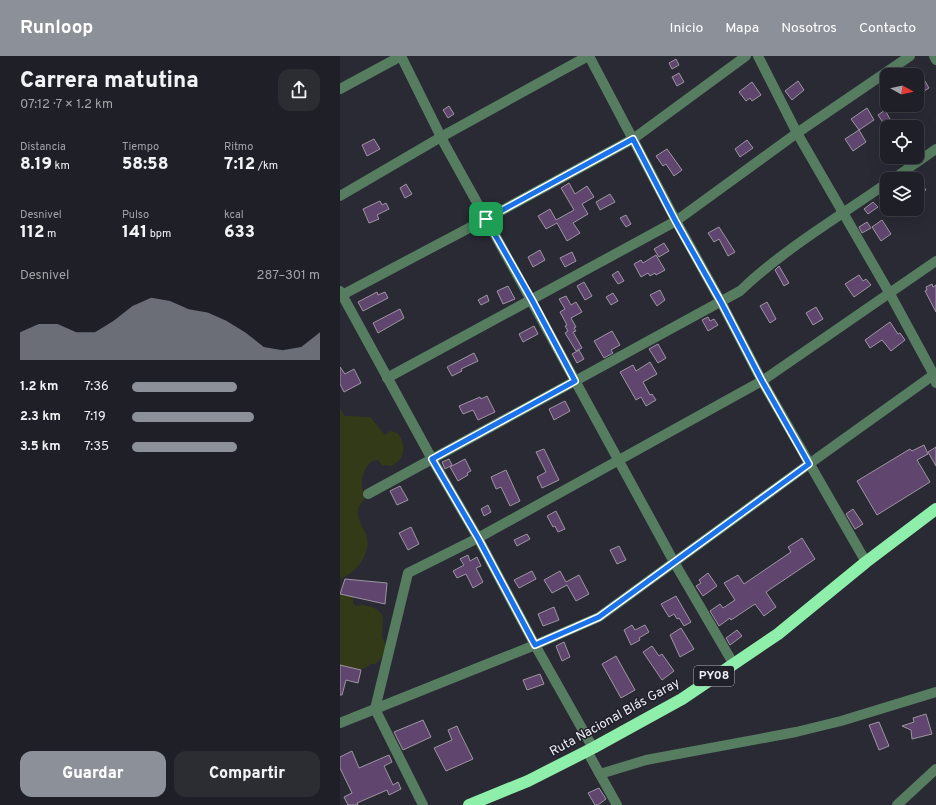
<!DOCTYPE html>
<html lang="es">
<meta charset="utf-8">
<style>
body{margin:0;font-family:Overpass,sans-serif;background:#2c2d33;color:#f1f3f6;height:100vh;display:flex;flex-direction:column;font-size:15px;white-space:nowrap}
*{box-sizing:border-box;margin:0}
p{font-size:13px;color:#a1a3a7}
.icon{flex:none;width:22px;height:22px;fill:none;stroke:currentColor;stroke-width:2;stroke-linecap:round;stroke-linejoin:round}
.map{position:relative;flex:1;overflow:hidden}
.drawer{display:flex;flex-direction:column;background:#1f2027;width:340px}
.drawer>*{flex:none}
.needle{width:26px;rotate:98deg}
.tools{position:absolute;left:540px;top:12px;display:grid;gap:8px}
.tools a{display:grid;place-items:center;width:44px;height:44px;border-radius:8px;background:#1f2027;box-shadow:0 4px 16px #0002,0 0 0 1px #3c3e44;font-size:20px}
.pin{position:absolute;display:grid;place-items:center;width:34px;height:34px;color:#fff;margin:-17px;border-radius:8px;box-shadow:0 2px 6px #0006}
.round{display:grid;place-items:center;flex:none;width:42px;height:42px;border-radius:12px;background:#2c2d33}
.overview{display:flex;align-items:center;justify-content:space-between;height:68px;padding:0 20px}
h1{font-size:22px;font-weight:800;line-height:30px}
.stats{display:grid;grid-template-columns:repeat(3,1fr);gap:6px;height:68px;padding:4px 20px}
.stats div{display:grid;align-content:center}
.stats b{font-size:17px;font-weight:800}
.stats small{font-size:11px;font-weight:400}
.stats p{font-size:11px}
.chart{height:112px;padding:8px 20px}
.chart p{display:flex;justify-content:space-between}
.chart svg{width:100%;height:72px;margin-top:4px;fill:#8c9099;opacity:.7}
.cta{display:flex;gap:8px;margin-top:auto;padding:8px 20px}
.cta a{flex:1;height:46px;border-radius:12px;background:#8c9099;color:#fff;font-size:16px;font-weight:800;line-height:46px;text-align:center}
.cta a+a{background:#2c2d33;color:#f1f3f6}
ul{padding:0 20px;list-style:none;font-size:13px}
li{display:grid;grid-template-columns:64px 48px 1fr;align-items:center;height:30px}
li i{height:10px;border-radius:5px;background:#8c9099}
header{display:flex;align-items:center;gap:24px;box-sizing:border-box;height:56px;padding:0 20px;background:#8c9099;color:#fff}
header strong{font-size:19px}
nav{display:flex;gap:22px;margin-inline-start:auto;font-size:14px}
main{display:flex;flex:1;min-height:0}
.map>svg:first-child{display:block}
</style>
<header>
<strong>Runloop</strong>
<nav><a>Inicio</a><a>Mapa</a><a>Nosotros</a><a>Contacto</a></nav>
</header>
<main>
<section class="drawer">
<div class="overview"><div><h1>Carrera matutina</h1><p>07:12 · 7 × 1.2 km</p></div><a class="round"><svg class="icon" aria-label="share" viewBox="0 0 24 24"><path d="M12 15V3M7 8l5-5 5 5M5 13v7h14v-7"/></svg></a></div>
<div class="stats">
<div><p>Distancia</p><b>8.19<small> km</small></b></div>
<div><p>Tiempo</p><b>58:58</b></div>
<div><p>Ritmo</p><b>7:12<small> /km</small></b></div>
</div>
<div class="stats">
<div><p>Desnivel</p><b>112<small> m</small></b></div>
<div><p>Pulso</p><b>141<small> bpm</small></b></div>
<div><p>kcal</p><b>633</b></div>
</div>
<div class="chart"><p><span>Desnivel</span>287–301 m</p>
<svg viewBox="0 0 160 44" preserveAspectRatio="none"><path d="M0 44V27L10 22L20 22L30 27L40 27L50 20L60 11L70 6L80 8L90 13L100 15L110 20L120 27L130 36L140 38L150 36L160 27V44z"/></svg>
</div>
<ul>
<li><b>1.2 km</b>7:36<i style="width:56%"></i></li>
<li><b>2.3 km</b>7:19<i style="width:65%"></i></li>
<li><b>3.5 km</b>7:35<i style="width:56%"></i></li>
</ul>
<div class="cta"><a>Guardar</a><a>Compartir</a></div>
</section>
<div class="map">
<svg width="596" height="749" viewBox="0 0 596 749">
<rect width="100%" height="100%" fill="#292a34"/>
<g fill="#333a18">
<path d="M0 352 5 360H7L30 361 45 379 50 375 57 377C63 382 66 397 60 403 58 406 55 407 52 410L42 409 38 404C28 403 21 419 22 428 22 433 24 436 25 441 23 446 18 450 18 455 17 461 22 470 25 476 32 489 24 506 13 515 10 519 4 520 0 523Z"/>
<path d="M0 538 13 541V547L16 550 22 549 32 551 38 554 43 560 42 581 46 590 45 597 36 608H30C22 618 10 612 0 609Z"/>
</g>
<g fill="#60456e" stroke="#9d96a1">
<path d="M336 3 339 9 332 13 329 7Z"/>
<path d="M339 17 344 26 337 30 332 21Z"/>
<path d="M458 25 464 34 452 44 445 35Z"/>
<path d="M585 25 589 32 581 37 577 30Z"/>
<path d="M412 26 421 39 412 45 410 42 406 45 399 36Z"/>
<path d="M109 50 114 58 108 62 103 54Z"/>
<path d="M527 52 534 64 519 74 511 63Z"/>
<path d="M545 54 550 63 544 68 538 59Z"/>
<path d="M519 74 526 86 513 95 505 83Z"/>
<path d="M34 83 40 93 27 100 22 89Z"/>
<path d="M407 84 413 92 400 101 395 93Z"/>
<path d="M327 93 342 114 334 120 326 108 323 110 316 100Z"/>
<path d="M574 116 586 134 577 139V123H564Z"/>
<path d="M229 127 235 138 247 130 254 141 242 148 248 158 233 167 240 177 227 185 217 167 206 173 198 160 210 153 216 164 234 154 221 132Z"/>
<path d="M66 128 72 138 65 142 60 132Z"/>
<path d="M270 138 275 146 260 154 256 146Z"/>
<path d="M40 145 42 149 46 147 49 153 37 159 39 163 29 167 23 153Z"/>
<path d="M533 146 538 151 528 158 524 153Z"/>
<path d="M286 159 291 168 286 171 280 162Z"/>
<path d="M542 164 551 178 541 185 532 171Z"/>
<path d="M527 166 531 172 522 177 519 171Z"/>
<path d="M379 171 395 196 388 200 379 183 374 186 368 177Z"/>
<path d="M324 187 329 195 319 201 314 193Z"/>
<path d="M200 194 205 204 193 211 188 201Z"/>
<path d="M232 196 236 205 225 211 220 202Z"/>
<path d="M316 199 325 214 316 219 315 217 310 220 308 217 301 221 294 208 301 204 303 207Z"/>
<path d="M439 210 449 227 444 230 435 214Z"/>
<path d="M278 215 284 225 278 228 272 219Z"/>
<path d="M519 219 523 225 526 223 531 229 514 241 505 228Z"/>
<path d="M244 226 252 240 245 244 237 230Z"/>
<path d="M592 228 593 231 596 229V256L585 235 587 234 586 231Z"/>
<path d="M168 230 175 243 163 248 157 235Z"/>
<path d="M320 234 325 244 317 250 310 239Z"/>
<path d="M37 236 38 239 45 236 48 242 23 255 18 246Z"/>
<path d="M273 237 278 245 271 249 266 241Z"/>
<path d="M147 239 149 245 141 249 138 244Z"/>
<path d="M226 240 231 249 236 246 242 256 231 262 236 271 234 272 236 275 233 276 242 292 236 295 225 277 228 275 225 270 227 269 220 256 225 253 219 243Z"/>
<path d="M427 246 436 263 430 267 420 250Z"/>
<path d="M476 251 483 263 473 269 466 257Z"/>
<path d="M60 253 64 262 38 277 33 267Z"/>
<path d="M368 261 370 265 374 263 378 269 368 275 362 264Z"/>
<path d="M550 266 558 278 560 277 565 284 551 295 542 284 530 292 525 284Z"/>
<path d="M194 270 198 278 183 286 179 278Z"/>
<path d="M272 275 280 289 271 294 273 297 264 302 254 285Z"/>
<path d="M318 288 326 302 318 307 309 293Z"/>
<path d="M239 294 244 303 237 307 232 298Z"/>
<path d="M134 297 138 305 121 313 122 315 112 320 107 311Z"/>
<path d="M310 306 317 318 303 326 310 339 312 338 316 344 306 350 301 341 296 344 280 316 293 309 296 315Z"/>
<path d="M0 311 5 318 14 313 21 327 4 336 0 328Z"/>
<path d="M147 340 155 356 138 364 133 354 123 358 119 350 140 341 141 343Z"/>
<path d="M225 345 230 355 214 364 209 353Z"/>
<path d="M584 389 588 398 577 404 590 426 537 459 517 425 570 393 572 395Z"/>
<path d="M596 391V410L588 396Z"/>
<path d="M204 393 219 424 202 432 197 421 206 416 196 396Z"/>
<path d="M109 403 112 409 105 413 102 406Z"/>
<path d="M125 403 131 415 127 417 128 419 118 425 110 411Z"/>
<path d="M166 414 180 445 170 450 161 431 156 433 151 421Z"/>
<path d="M60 430 68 444 57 449 50 435Z"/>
<path d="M148 449 151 456 144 460 141 453Z"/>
<path d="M513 453 523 468 515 473 506 458Z"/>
<path d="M216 455 225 473 218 476 215 470 213 471 207 460Z"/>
<path d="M71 471 79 488 68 494 59 477Z"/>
<path d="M187 478 190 483 177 490 174 484Z"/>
<path d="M462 482 475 503 426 536 436 551 424 560 415 548 391 564 390 562 379 570 370 555 380 548 383 552 395 544 384 527 398 519 404 528 451 496 448 491Z"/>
<path d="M279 490 286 504 277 508 270 494Z"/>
<path d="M128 499 130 505 137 501 141 510 136 512 143 526 133 532 126 518 117 522 113 515 124 509 120 503Z"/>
<path d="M192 515 196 523 179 532 174 524Z"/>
<path d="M220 515 226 526 239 519 249 538 236 545 227 529 212 537 204 524Z"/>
<path d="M368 517 377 530 363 540 356 530 361 527 359 524Z"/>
<path d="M5 523 47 527 45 548 0 538Z"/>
<path d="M336 540 351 566 344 570 339 562 337 563 334 558 329 561 321 548Z"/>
<path d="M214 551 219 564 203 570 198 558Z"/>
<path d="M292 569 295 574 305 569 309 576 299 582 300 584 291 589 284 574Z"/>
<path d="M341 572 354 593 340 601 330 579Z"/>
<path d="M397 574 402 580 390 589 386 582Z"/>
<path d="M224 586 230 601 222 605 216 590Z"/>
<path d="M312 590 319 600 322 598 334 615 322 624 303 596Z"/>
<path d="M276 600 295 634 281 642 262 608Z"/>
<path d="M0 609 21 614 18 627 6 624 2 639H0Z"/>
<path d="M200 618 204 628 187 634 183 624Z"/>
<path d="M586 658 592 678 572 683 571 674 562 670 574 666 573 662Z"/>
<path d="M83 664 91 681 63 694 54 676Z"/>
<path d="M539 666 549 690 539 694 529 669Z"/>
<path d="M117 670 120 677 133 703 106 715 94 692 112 684 108 674Z"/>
<path d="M12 695 19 712 49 699 52 706 44 710 53 729 58 726 61 733 49 739 47 734 17 747 18 749H8L4 741 12 737 0 712V701Z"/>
<path d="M259 732 266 743 258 749H255L248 737Z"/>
</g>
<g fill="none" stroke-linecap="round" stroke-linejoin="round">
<g stroke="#577d61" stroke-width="10">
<path d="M61 0 104 87 191 244 334 506 393 607"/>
<path d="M249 0 336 165 381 246 422 325 526 506"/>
<path d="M418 0 457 77 550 238 594 319 596 327"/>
<path d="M594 0 596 4"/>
<path d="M0 33 61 0"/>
<path d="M553 123 596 93"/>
<path d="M0 140 101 81 248 0"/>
<path d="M0 235 92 403 138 482 195 589 253 692"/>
<path d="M2 239 146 163 293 83 406 0"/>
<path d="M47 322 336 165 457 77 570 0"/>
<path d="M28 438 400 235C444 193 497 162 547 127"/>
<path d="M0 667 195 589 259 561 469 408 596 317"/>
<path d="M247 695 277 749"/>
<path d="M260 718 306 704 456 676 501 665 596 636"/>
<path d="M83 749 35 653 68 517 138 482 422 325 596 205"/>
<path d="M557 749 596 713"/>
</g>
<path stroke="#8eefab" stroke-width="12" d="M129 749 188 725 253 692 342 643 438 578 526 506 596 453"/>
</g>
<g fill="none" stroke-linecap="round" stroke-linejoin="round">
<defs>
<path id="route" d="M293 83 336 166 381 246 422 325 469 408 259 561 195 589 138 482 92 403 235 325 192 244 146 163Z"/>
</defs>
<use href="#route" stroke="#fff" stroke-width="8"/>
<use href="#route" stroke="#1a73e8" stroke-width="5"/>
</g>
<g text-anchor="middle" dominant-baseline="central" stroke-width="3" stroke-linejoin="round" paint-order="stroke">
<rect fill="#20202a" stroke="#b0b1b8" stroke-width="1" x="354" y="610" width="40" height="20" rx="3"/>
<g font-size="12" font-weight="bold" fill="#eeeff5">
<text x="374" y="620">PY08</text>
</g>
<g font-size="13" fill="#eeeff5" stroke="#20202a">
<text transform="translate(275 662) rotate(-29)">Ruta Nacional Blás Garay</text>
</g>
</g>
</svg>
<div class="tools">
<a><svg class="needle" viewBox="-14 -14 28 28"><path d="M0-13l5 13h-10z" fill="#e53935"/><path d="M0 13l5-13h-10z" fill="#a1a3a7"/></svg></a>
<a><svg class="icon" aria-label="locate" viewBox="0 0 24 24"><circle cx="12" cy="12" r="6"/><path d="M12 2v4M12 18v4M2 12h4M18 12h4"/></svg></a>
<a><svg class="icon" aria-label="layers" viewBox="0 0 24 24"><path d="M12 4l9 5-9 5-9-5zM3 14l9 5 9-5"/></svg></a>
</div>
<div class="pin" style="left:146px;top:163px;background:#1e9e55"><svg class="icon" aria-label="arrive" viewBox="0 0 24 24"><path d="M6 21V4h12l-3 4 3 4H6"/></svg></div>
</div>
</main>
